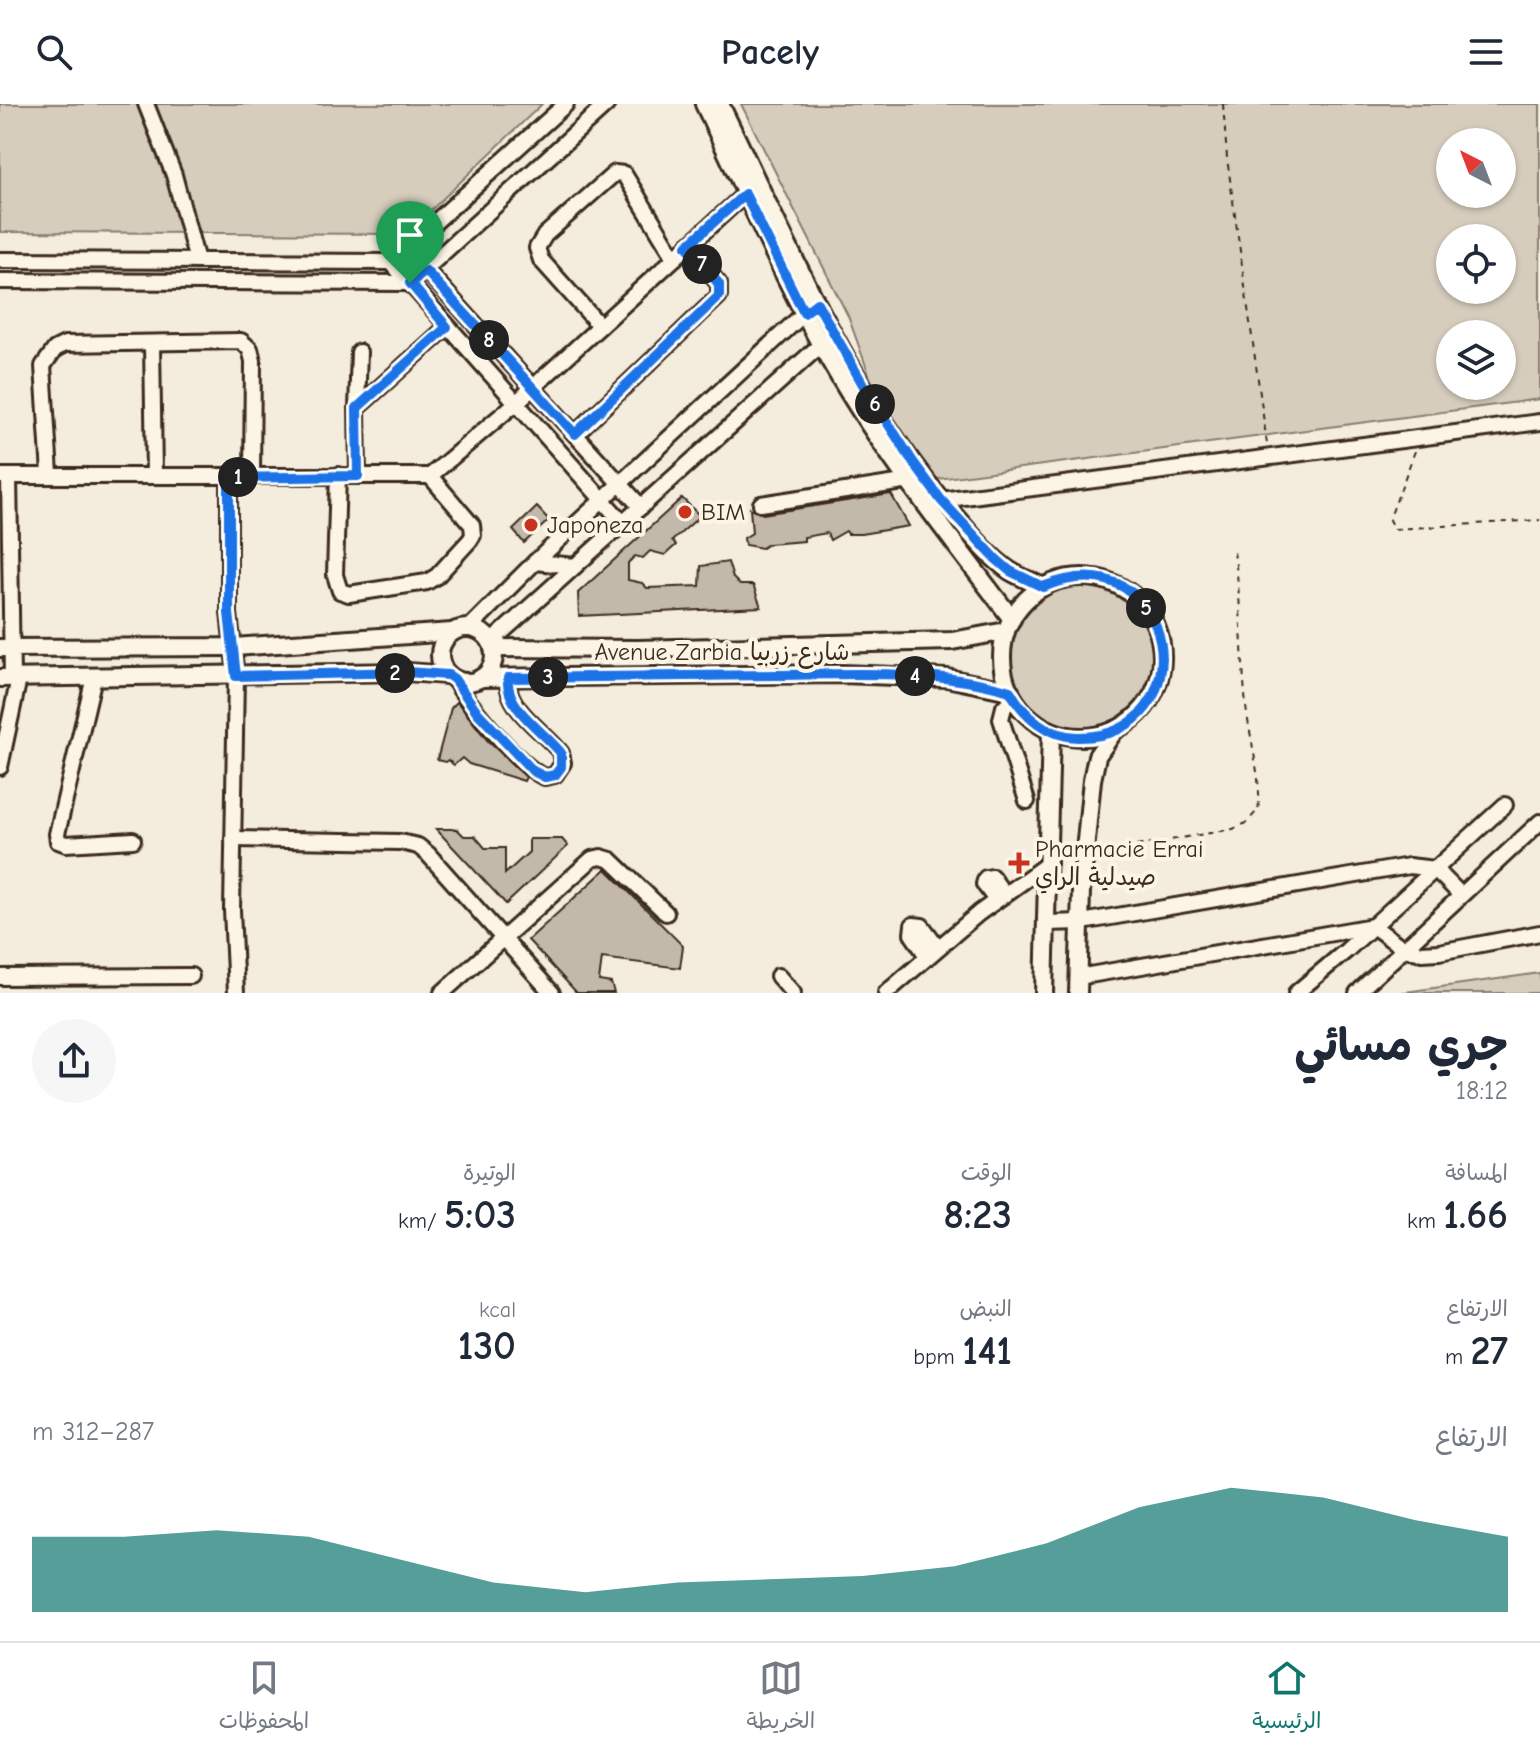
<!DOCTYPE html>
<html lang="ar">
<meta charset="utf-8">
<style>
body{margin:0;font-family:"Comic Neue","Playpen Sans Arabic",sans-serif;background:#f6f6f7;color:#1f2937;direction:rtl;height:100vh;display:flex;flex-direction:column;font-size:30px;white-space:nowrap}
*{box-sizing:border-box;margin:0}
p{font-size:26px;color:#747a83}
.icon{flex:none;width:44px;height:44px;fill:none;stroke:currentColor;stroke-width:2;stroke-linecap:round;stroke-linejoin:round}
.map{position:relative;height:889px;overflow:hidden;direction:ltr}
.panel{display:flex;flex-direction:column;background:#fff;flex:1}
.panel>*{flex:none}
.needle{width:52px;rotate:318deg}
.tools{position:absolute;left:1436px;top:24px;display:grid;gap:16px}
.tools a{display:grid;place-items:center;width:80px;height:80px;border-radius:50%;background:#fff;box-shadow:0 2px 6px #0004;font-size:40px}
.pin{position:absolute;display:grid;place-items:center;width:68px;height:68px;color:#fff;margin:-82px -34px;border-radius:50% 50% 50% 0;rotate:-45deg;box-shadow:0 0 8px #0007}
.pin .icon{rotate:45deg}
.km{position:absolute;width:40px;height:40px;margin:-20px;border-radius:50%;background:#222;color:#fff;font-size:22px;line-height:40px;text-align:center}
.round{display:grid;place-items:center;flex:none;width:84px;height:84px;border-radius:42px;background:#f6f6f7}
.summary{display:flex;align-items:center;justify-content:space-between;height:136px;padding:0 32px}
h1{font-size:44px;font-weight:700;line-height:60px}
.figures{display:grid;grid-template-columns:repeat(3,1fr);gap:12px;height:136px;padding:8px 32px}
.figures div{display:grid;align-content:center}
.figures b{font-size:40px;font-weight:700}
.figures small{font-size:22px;font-weight:400}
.figures p{font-size:22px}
.chart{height:224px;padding:16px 32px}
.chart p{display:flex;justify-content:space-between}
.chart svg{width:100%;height:144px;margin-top:8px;fill:#0f766e;opacity:.7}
header{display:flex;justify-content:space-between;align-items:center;height:104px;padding:0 32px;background:#fff;font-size:36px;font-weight:700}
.tabs{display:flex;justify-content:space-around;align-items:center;height:112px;border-top:2px solid #e0e1e3;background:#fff;font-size:22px;color:#747a83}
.tabs a{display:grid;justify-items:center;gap:4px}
.tabs .active{color:#0f766e}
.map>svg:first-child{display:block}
</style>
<header><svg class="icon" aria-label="menu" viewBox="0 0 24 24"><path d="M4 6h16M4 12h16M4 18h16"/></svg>Pacely<svg class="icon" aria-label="search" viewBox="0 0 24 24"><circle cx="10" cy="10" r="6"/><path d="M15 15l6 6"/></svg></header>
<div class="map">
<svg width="1540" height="889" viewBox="0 0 1540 889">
<rect width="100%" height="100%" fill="#f4eddd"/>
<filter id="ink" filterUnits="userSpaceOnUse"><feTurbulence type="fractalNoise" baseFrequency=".0125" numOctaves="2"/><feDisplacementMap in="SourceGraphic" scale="16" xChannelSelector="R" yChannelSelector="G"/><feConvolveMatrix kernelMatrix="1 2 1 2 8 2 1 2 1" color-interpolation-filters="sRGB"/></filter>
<g filter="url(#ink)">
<g fill="#d6cdbd" stroke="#887c6e" stroke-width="2" fill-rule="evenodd">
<path d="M0 0H542L406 130 0 128Z"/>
<path d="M741 0H1540V295L908 379 848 212ZM1450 38H1502V90H1450ZM1450 134H1502V186H1450ZM1450 230H1502V282H1450Z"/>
<circle cx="1082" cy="553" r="72"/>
<path d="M1540 869V889H1398Z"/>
</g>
<g fill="#c3b9aa" stroke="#3b2a1e" stroke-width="2">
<path d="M891 390 909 422 861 430H848L846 427 830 436 827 429 804 433V437L768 440 762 444 745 441 744 434 752 429 750 404 763 410Z"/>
<path d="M682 394 700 412 672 437 676 441 665 451 650 447 643 454 635 452 628 459V476L642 479 647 484 700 482 701 462 728 458 733 474 740 481H753L761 503 579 512 578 489Z"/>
<path d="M537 403 549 416 524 439 513 426Z"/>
<path d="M457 598 488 637 526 673 524 677 469 660 462 654 454 661 448 656 445 658 437 656 451 604Z"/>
<path d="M436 725H457L464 732H475L485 744H505V770L529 748V735H562L568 742 506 800Z"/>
<path d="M606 765 683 842 680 864 602 854 599 877 611 879 614 889H577L528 836Z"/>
</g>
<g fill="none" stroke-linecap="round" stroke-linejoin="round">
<defs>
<g id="minor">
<path d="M146 0 174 71 197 157"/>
<path d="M406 144 641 403"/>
<path d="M0 156 391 158 566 0"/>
<path d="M391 158 623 419"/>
<path d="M0 177 410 179 607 0"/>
<path d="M600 222 541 156 537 144 545 131 615 69 624 70 675 154"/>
<path d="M152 240 154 371"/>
<path d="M357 304 359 248"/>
<path d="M575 330 719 192V180L687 142"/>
<path d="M50 370 43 262 55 245 65 240 241 237 250 245 253 257 252 373"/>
<path d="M338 371 335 471 340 487 349 490 427 478 437 472 470 436 473 431 472 421 430 372"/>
<path d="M0 372H430L517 298 745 90"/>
<path d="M9 372 12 574"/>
<path d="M358 372 357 304 447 223"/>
<path d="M229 374V509L236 572 232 806 236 889"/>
<path d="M941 396 1540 318"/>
<path d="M761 400 910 377"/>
<path d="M535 458 575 462"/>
<path d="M469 524 535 458 810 204"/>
<path d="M491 538 827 235"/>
<path d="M94 573 57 730 58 737 66 740 133 736"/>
<path d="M454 575C466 597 523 667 545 673L555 671 563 659 561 649C544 627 505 605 508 574"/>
<path d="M1014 594 1004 603 1001 615 1027 697"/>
<path d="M0 663 19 574"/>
<path d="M233 735 400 738 418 742 428 750 552 889"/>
<path d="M996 796 984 780 986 774 992 773 1004 790"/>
<path d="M1047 819 1082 818 1409 762 1435 765 1461 791"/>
<path d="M927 852 912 830 913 821 922 822 938 843"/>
<path d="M778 872 793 889"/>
<path d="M0 873 191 872"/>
<path d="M1078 873 1373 822 1404 845 1540 718"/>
<path d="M442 889 592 755 601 753 611 756 666 809"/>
<path d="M886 889 979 809 1049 759"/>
<path d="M1296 889 1347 846 1505 701"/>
<path d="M1357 889 1404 845 1422 849 1439 848 1540 829"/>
</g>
<g id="major">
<path d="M704 0C746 88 784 178 833 262 884 351 950 433 1012 515"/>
<path d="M720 0C788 139 852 294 954 411 971 430 989 453 1010 467 1020 473 1032 478 1043 483"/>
<circle cx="1082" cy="553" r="80"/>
<circle cx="467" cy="551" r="27"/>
<path d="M0 544 234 543 452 528"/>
<path d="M493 544 638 545 952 537 1006 527"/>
<path d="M0 574 407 568 448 571"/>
<path d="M481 574 842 570 947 574 1010 587"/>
<path d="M1044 889 1051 627"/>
<path d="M1078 889 1081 787 1092 676 1097 652 1115 626"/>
</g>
</defs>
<use href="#minor" stroke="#3b2a1e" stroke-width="20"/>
<use href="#major" stroke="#3b2a1e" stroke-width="22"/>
<g stroke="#3b2a1e" stroke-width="2" stroke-dasharray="6 6" stroke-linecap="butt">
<path d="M1223 0 1227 54 1267 340"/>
<path d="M1415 347 1389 416 1394 425 1540 416"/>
<path d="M1101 748 1233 725 1246 719 1258 706C1263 680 1249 631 1246 602 1241 551 1242 499 1234 448"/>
</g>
<use href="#minor" stroke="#fcf5e5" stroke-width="14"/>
<use href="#major" stroke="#fcf5e5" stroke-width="16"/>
</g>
</g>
<g fill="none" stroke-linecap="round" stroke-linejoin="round" filter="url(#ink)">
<defs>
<path id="route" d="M745 90 804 209 817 199 865 284 913 358 941 396 996 455 1010 467 1043 483C1180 428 1208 636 1077 633 1047 632 1024 612 1010 587 936 565 854 570 778 571 688 572 598 573 508 574 505 605 544 627 561 649V663L555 671 545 673 533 667 478 609 454 575 448 571 407 568 236 572 229 509V374L358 372 357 304 447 223 410 179 426 167 575 330 719 192V180L687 142Z"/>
</defs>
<use href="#route" stroke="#fff" stroke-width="16"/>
<use href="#route" stroke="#1a73e8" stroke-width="10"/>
</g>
<g fill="#c8321e" stroke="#fcf5e5" stroke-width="3">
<circle cx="685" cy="408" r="8"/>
<circle cx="531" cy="421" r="8"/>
<path d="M1015 747h8v8h8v8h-8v8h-8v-8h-8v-8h8z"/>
</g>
<g text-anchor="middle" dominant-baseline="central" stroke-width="8" stroke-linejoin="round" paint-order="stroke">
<g font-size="24" fill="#3b2a1e" stroke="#fcf5e5" text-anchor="start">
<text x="701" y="408">BIM</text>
<text x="547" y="421">Japoneza</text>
<text x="1035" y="745">Pharmacie Errai<tspan x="1035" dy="28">صيدلية الراي</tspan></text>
</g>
<g font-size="24" fill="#3b2a1e" stroke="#fcf5e5">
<text x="722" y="548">Avenue Zarbia شارع زربيا</text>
</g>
</g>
</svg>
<div class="tools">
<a><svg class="needle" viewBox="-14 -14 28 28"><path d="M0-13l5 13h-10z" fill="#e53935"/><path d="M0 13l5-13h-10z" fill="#747a83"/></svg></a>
<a><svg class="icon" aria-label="locate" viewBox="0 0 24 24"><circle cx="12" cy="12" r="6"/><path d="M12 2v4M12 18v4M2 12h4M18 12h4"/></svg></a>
<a><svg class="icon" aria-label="layers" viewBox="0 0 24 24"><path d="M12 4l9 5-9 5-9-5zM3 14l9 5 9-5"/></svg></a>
</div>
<div class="pin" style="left:410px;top:179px;background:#1e9e55"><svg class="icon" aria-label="arrive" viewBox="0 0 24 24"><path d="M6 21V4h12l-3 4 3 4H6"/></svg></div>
<b class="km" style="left:238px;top:373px">1</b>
<b class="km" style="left:395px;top:569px">2</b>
<b class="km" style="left:548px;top:573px">3</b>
<b class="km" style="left:915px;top:572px">4</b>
<b class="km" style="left:1146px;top:504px">5</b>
<b class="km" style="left:875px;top:300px">6</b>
<b class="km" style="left:702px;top:160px">7</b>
<b class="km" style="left:489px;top:236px">8</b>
</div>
<section class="panel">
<div class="summary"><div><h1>جري مسائي</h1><p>18:12</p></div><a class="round"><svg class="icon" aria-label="share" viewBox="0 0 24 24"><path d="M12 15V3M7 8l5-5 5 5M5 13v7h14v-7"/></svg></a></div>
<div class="figures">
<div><p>المسافة</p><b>1.66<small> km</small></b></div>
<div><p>الوقت</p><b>8:23</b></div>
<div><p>الوتيرة</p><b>5:03<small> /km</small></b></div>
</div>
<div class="figures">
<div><p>الارتفاع</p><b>27<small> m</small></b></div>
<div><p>النبض</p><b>141<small> bpm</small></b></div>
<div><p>kcal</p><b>130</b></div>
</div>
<div class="chart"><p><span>الارتفاع</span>287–312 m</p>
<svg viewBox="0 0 160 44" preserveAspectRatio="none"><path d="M0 44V21L10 21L20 19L30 21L40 28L50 35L60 38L70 35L80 34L90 33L100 30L110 23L120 12L130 6L140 9L150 16L160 21V44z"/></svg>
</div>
</section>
<nav class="tabs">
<a class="active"><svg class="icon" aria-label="home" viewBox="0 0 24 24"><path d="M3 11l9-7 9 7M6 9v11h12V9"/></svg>الرئيسية</a>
<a><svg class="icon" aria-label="map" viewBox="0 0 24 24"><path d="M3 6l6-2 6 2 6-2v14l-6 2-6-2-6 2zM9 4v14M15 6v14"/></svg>الخريطة</a>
<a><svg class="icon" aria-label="saved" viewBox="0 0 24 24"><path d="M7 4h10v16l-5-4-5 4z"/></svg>المحفوظات</a>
</nav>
